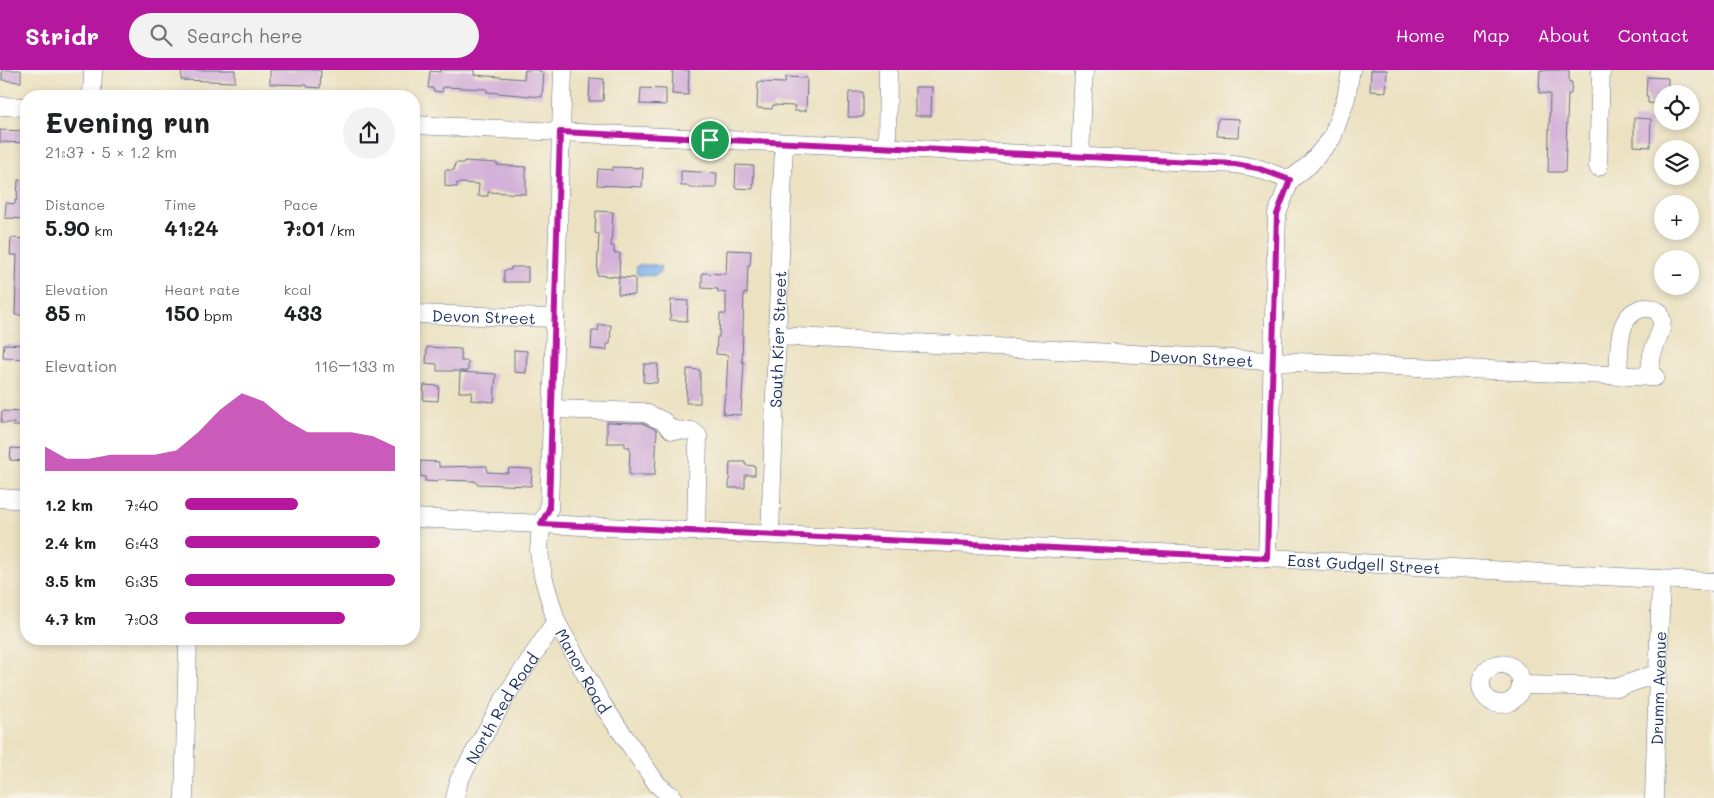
<!DOCTYPE html>
<meta charset="utf-8">
<style>
body{margin:0;font-family:Mali,sans-serif;background:#f2f2f2;color:#202124;height:100vh;display:flex;flex-direction:column;font-size:19px;white-space:nowrap}
*{box-sizing:border-box;margin:0}
p{font-size:16px;color:#757577}
.icon{flex:none;width:28px;height:28px;fill:none;stroke:currentColor;stroke-width:2;stroke-linecap:round;stroke-linejoin:round}
.map{position:relative;flex:1;overflow:hidden}
.panel{position:absolute;left:20px;top:20px;width:400px;height:555px;display:flex;flex-direction:column;background:#fff;border-radius:20px;box-shadow:0 2px 8px #0003}
.panel>*{flex:none}
.fabs{position:absolute;left:1654px;top:15px;display:grid;gap:10px}
.fabs a{display:grid;place-items:center;width:45px;height:45px;border-radius:50%;background:#fff;box-shadow:0 2px 8px #0003;font-size:25px}
.pin{position:absolute;display:grid;place-items:center;width:42px;height:42px;color:#fff;margin:-21px;border:2px solid #fff;border-radius:50%;box-shadow:0 1px 5px #0007}
.round{display:grid;place-items:center;flex:none;width:52px;height:52px;border-radius:26px;background:#f2f2f2}
.headline{display:flex;align-items:center;justify-content:space-between;height:85px;padding:0 25px}
h1{font-size:28px;font-weight:800;line-height:38px}
.figures{display:grid;grid-template-columns:repeat(3,1fr);gap:8px;height:85px;padding:5px 25px}
.figures div{display:grid;align-content:center}
.figures b{font-size:21px;font-weight:800}
.figures small{font-size:14px;font-weight:400}
.figures p{font-size:14px}
.chart{height:140px;padding:10px 25px}
.chart p{display:flex;justify-content:space-between}
.chart svg{width:100%;height:90px;margin-top:5px;fill:#b5179e;opacity:.7}
ul{padding:0 25px;list-style:none;font-size:16px}
li{display:grid;grid-template-columns:80px 60px 1fr;align-items:center;height:38px}
li i{height:12px;border-radius:6px;background:#b5179e}
header{display:flex;align-items:center;gap:30px;box-sizing:border-box;height:70px;padding:0 25px;background:#b5179e;color:#fff}
header strong{font-size:24px}
nav{display:flex;gap:28px;margin-inline-start:auto;font-size:18px}
.search{width:350px;height:45px;background:#f2f2f2;display:flex;align-items:center;gap:12px;box-sizing:border-box;padding:0 18px;border-radius:28px;color:#757577;font-size:19px}
.map>svg:first-child{display:block}
</style>
<header>
<strong>Stridr</strong>
<div class="search"><svg class="icon" aria-label="search" viewBox="0 0 24 24"><circle cx="10" cy="10" r="6"/><path d="M15 15l6 6"/></svg>Search here</div>
<nav><a>Home</a><a>Map</a><a>About</a><a>Contact</a></nav>
</header>
<div class="map">
<svg width="1714" height="728" viewBox="0 0 1714 728">
<rect width="100%" height="100%" fill="#f7f3e8"/>
<filter id="ink" filterUnits="userSpaceOnUse"><feTurbulence type="fractalNoise" baseFrequency=".02" numOctaves="2"/><feDisplacementMap in="SourceGraphic" scale="10" xChannelSelector="R" yChannelSelector="G"/><feConvolveMatrix kernelMatrix="1 2 1 2 8 2 1 2 1" color-interpolation-filters="sRGB"/></filter>
<filter id="wash" filterUnits="userSpaceOnUse"><feTurbulence type="fractalNoise" baseFrequency=".0096" numOctaves="4" result="noise"/><feDisplacementMap in="SourceGraphic" scale="20" xChannelSelector="R" yChannelSelector="G"/><feGaussianBlur stdDeviation="1.12" result="paint"/><feColorMatrix in="noise" values="0 0 0 0 0 0 0 0 0 0 0 0 0 0 0 0 0 1.4 0 .05"/><feComposite in="paint" operator="in"/></filter>
<g filter="url(#wash)">
<rect width="100%" height="100%" fill="#ece2c2"/>
<path fill="#7eb1eb" stroke="#4c70a4" d="M639 195H656L661 197 660 203H658L656 206 638 205 636 203 637 196Z"/>
<g id="blocks">
<g fill="#d3b1d8">
<path d="M2 0H21V12L2 10Z"/>
<path d="M182 0H235V12L181 10Z"/>
<path d="M270 0H321L320 18 307 17V15L270 14Z"/>
<path d="M440 0H474V5L524 9 525 0H540V2H544L542 27 487 22V19L443 17 442 22 433 21V18H428L430 1 440 2Z"/>
<path d="M673 0H689L688 25 672 24Z"/>
<path d="M1371 0H1387L1386 22 1370 21Z"/>
<path d="M1540 0H1569V12H1572L1571 24H1568L1565 102H1548L1550 24 1539 23Z"/>
<path d="M786 7 807 8 806 41H794L795 36 773 35 772 39 757 38 758 12 785 13Z"/>
<path d="M1647 7 1668 8V24H1662V34L1648 33V26H1646Z"/>
<path d="M590 8 604 9 603 31H589Z"/>
<path d="M915 17H932L931 46H915Z"/>
<path d="M641 18 666 19V35L640 34Z"/>
<path d="M849 22H863V47H848Z"/>
<path d="M1218 48 1239 49 1238 67 1217 66Z"/>
<path d="M1634 48 1651 49 1650 77 1634 76Z"/>
<path d="M0 60 26 61V73L0 72Z"/>
<path d="M464 91 497 93V95L526 97V124L488 122V126H478L479 114 457 113V117L445 116V100H454L455 93H464Z"/>
<path d="M736 95 754 96 753 119 735 118Z"/>
<path d="M613 97 643 98 642 117 597 115 598 99 612 100Z"/>
<path d="M681 101 717 103 716 118H689V116H681Z"/>
<path d="M18 110 26 111V149L5 148 6 133 15 134V130H17Z"/>
<path d="M596 141 613 142 611 176H614V183H620L619 207 597 205 599 164 595 163Z"/>
<path d="M11 168 26 169V245H15L17 185H10Z"/>
<path d="M727 180 751 181 750 195H748L747 224 744 223 742 292H744L741 345 723 344 725 324H726L728 285 716 284 717 267H719L720 244H726V223L718 222V219L702 218V203L726 204Z"/>
<path d="M511 197H528V212H504V200H511Z"/>
<path d="M619 207 635 208V225L618 224Z"/>
<path d="M671 230 688 231 687 251 670 250Z"/>
<path d="M599 255H611L610 274H607V280L591 279 592 261H598Z"/>
<path d="M4 274 26 275V289L3 288Z"/>
<path d="M427 277 461 279V291H468V301H437V294L426 293Z"/>
<path d="M514 280 527 281 526 303 514 302Z"/>
<path d="M644 294H658L657 313 643 312Z"/>
<path d="M687 299 700 300V333H686Z"/>
<path d="M460 302 496 304 494 332 471 330 472 322H459Z"/>
<path d="M424 315 439 316 438 331 423 330Z"/>
<path d="M2 341 26 342V356H13L14 353H1Z"/>
<path d="M607 352 642 353 657 360 655 405H629L630 377H625V373H607Z"/>
<path d="M11 378 26 379V391L10 390Z"/>
<path d="M420 391 439 392V397L487 396V402L508 403 509 398 532 399 531 416 477 414 475 411 438 410V412L425 411V407L420 406Z"/>
<path d="M730 392H745V395L755 396V405H745V418H729Z"/>
</g>
</g>
</g>
<g filter="url(#ink)">
<use href="#blocks" fill-opacity="0" stroke="#646e81" stroke-width="1"/>
<g fill="none" stroke-linecap="round" stroke-linejoin="round">
<defs>
<g id="minor">
<path id="s1" d="M563 0 549 439 541 454 539 481 543 506 556 551 602 634 657 714 673 728"/>
<path d="M92 26 93 0"/>
<path d="M0 36 26 37"/>
<path d="M414 55 1235 94 1257 98 1290 110 1309 95 1332 68 1346 28 1351 0"/>
<path d="M887 77 888 0"/>
<path d="M1080 87 1084 0"/>
<path d="M1598 97 1601 0"/>
<path id="s2" d="M414 244 555 248"/>
<path id="s3" d="M777 266 1272 291 1655 307"/>
<path d="M1618 306C1620 285 1615 247 1640 239 1647 237 1653 238 1659 242L1662 251 1661 259 1652 285 1649 307"/>
<path d="M552 339 643 342 663 351 672 360 692 361 698 366 696 461"/>
<path d="M0 428 26 430"/>
<path id="s4" d="M414 448 1267 488 1714 512"/>
<path id="s5" d="M770 464 784 73"/>
<path d="M1267 488 1277 144 1290 110"/>
<circle cx="1501" cy="614" r="20"/>
<path d="M1522 615 1619 617 1658 603"/>
<path d="M184 728 188 569"/>
<path id="s6" d="M455 728 459 710 507 624 556 551"/>
<path id="s7" d="M1654 728 1661 509"/>
</g>
</defs>
<use href="#minor" stroke="#646e81" stroke-width="19"/>
<use href="#minor" stroke="#fff" stroke-width="18"/>
</g>
</g>
<g fill="none" stroke-linecap="round" stroke-linejoin="round" filter="url(#ink)">
<defs>
<path id="route" d="M560 62 1235 94 1257 98 1290 110 1277 144 1267 488 541 454 549 439Z"/>
</defs>
<use href="#route" stroke="#fff" stroke-width="10"/>
<use href="#route" stroke="#b5179e" stroke-width="6"/>
</g>
<g text-anchor="middle" dominant-baseline="central" stroke-width="4.5" stroke-linejoin="round" paint-order="stroke">
<g font-size="16" fill="#1b2f5e" stroke="#f7f3e8">
<text stroke="none"><textPath href="#s2" startOffset="70">Devon Street</textPath></text>
<text stroke="none"><textPath href="#s5" startOffset="195">South Kier Street</textPath></text>
<text stroke="none"><textPath href="#s3" startOffset="425">Devon Street</textPath></text>
<text stroke="none"><textPath href="#s4" startOffset="951">East Gudgell Street</textPath></text>
<text stroke="none"><textPath href="#s1" startOffset="612">Manor Road</textPath></text>
<text stroke="none"><textPath href="#s7" startOffset="110">Drumm Avenue</textPath></text>
<text stroke="none"><textPath href="#s6" startOffset="102">North Red Road</textPath></text>
</g>
</g>
</svg>
<div class="fabs">
<a><svg class="icon" aria-label="locate" viewBox="0 0 24 24"><circle cx="12" cy="12" r="6"/><path d="M12 2v4M12 18v4M2 12h4M18 12h4"/></svg></a>
<a><svg class="icon" aria-label="layers" viewBox="0 0 24 24"><path d="M12 4l9 5-9 5-9-5zM3 14l9 5 9-5"/></svg></a>
<a>+</a>
<a>−</a>
</div>
<div class="pin" style="left:710px;top:70px;background:#1e9e55"><svg class="icon" aria-label="arrive" viewBox="0 0 24 24"><path d="M6 21V4h12l-3 4 3 4H6"/></svg></div>
<section class="panel">
<div class="headline"><div><h1>Evening run</h1><p>21:37 · 5 × 1.2 km</p></div><a class="round"><svg class="icon" aria-label="share" viewBox="0 0 24 24"><path d="M12 15V3M7 8l5-5 5 5M5 13v7h14v-7"/></svg></a></div>
<div class="figures">
<div><p>Distance</p><b>5.90<small> km</small></b></div>
<div><p>Time</p><b>41:24</b></div>
<div><p>Pace</p><b>7:01<small> /km</small></b></div>
</div>
<div class="figures">
<div><p>Elevation</p><b>85<small> m</small></b></div>
<div><p>Heart rate</p><b>150<small> bpm</small></b></div>
<div><p>kcal</p><b>433</b></div>
</div>
<div class="chart"><p><span>Elevation</span>116–133 m</p>
<svg viewBox="0 0 160 44" preserveAspectRatio="none"><path d="M0 44V32L10 38L20 38L30 36L40 36L50 36L60 34L70 25L80 14L90 6L100 10L110 19L120 25L130 25L140 25L150 27L160 32V44z"/></svg>
</div>
<ul>
<li><b>1.2 km</b>7:40<i style="width:54%"></i></li>
<li><b>2.4 km</b>6:43<i style="width:93%"></i></li>
<li><b>3.5 km</b>6:35<i style="width:100%"></i></li>
<li><b>4.7 km</b>7:03<i style="width:76%"></i></li>
</ul>
</section>
</div>
